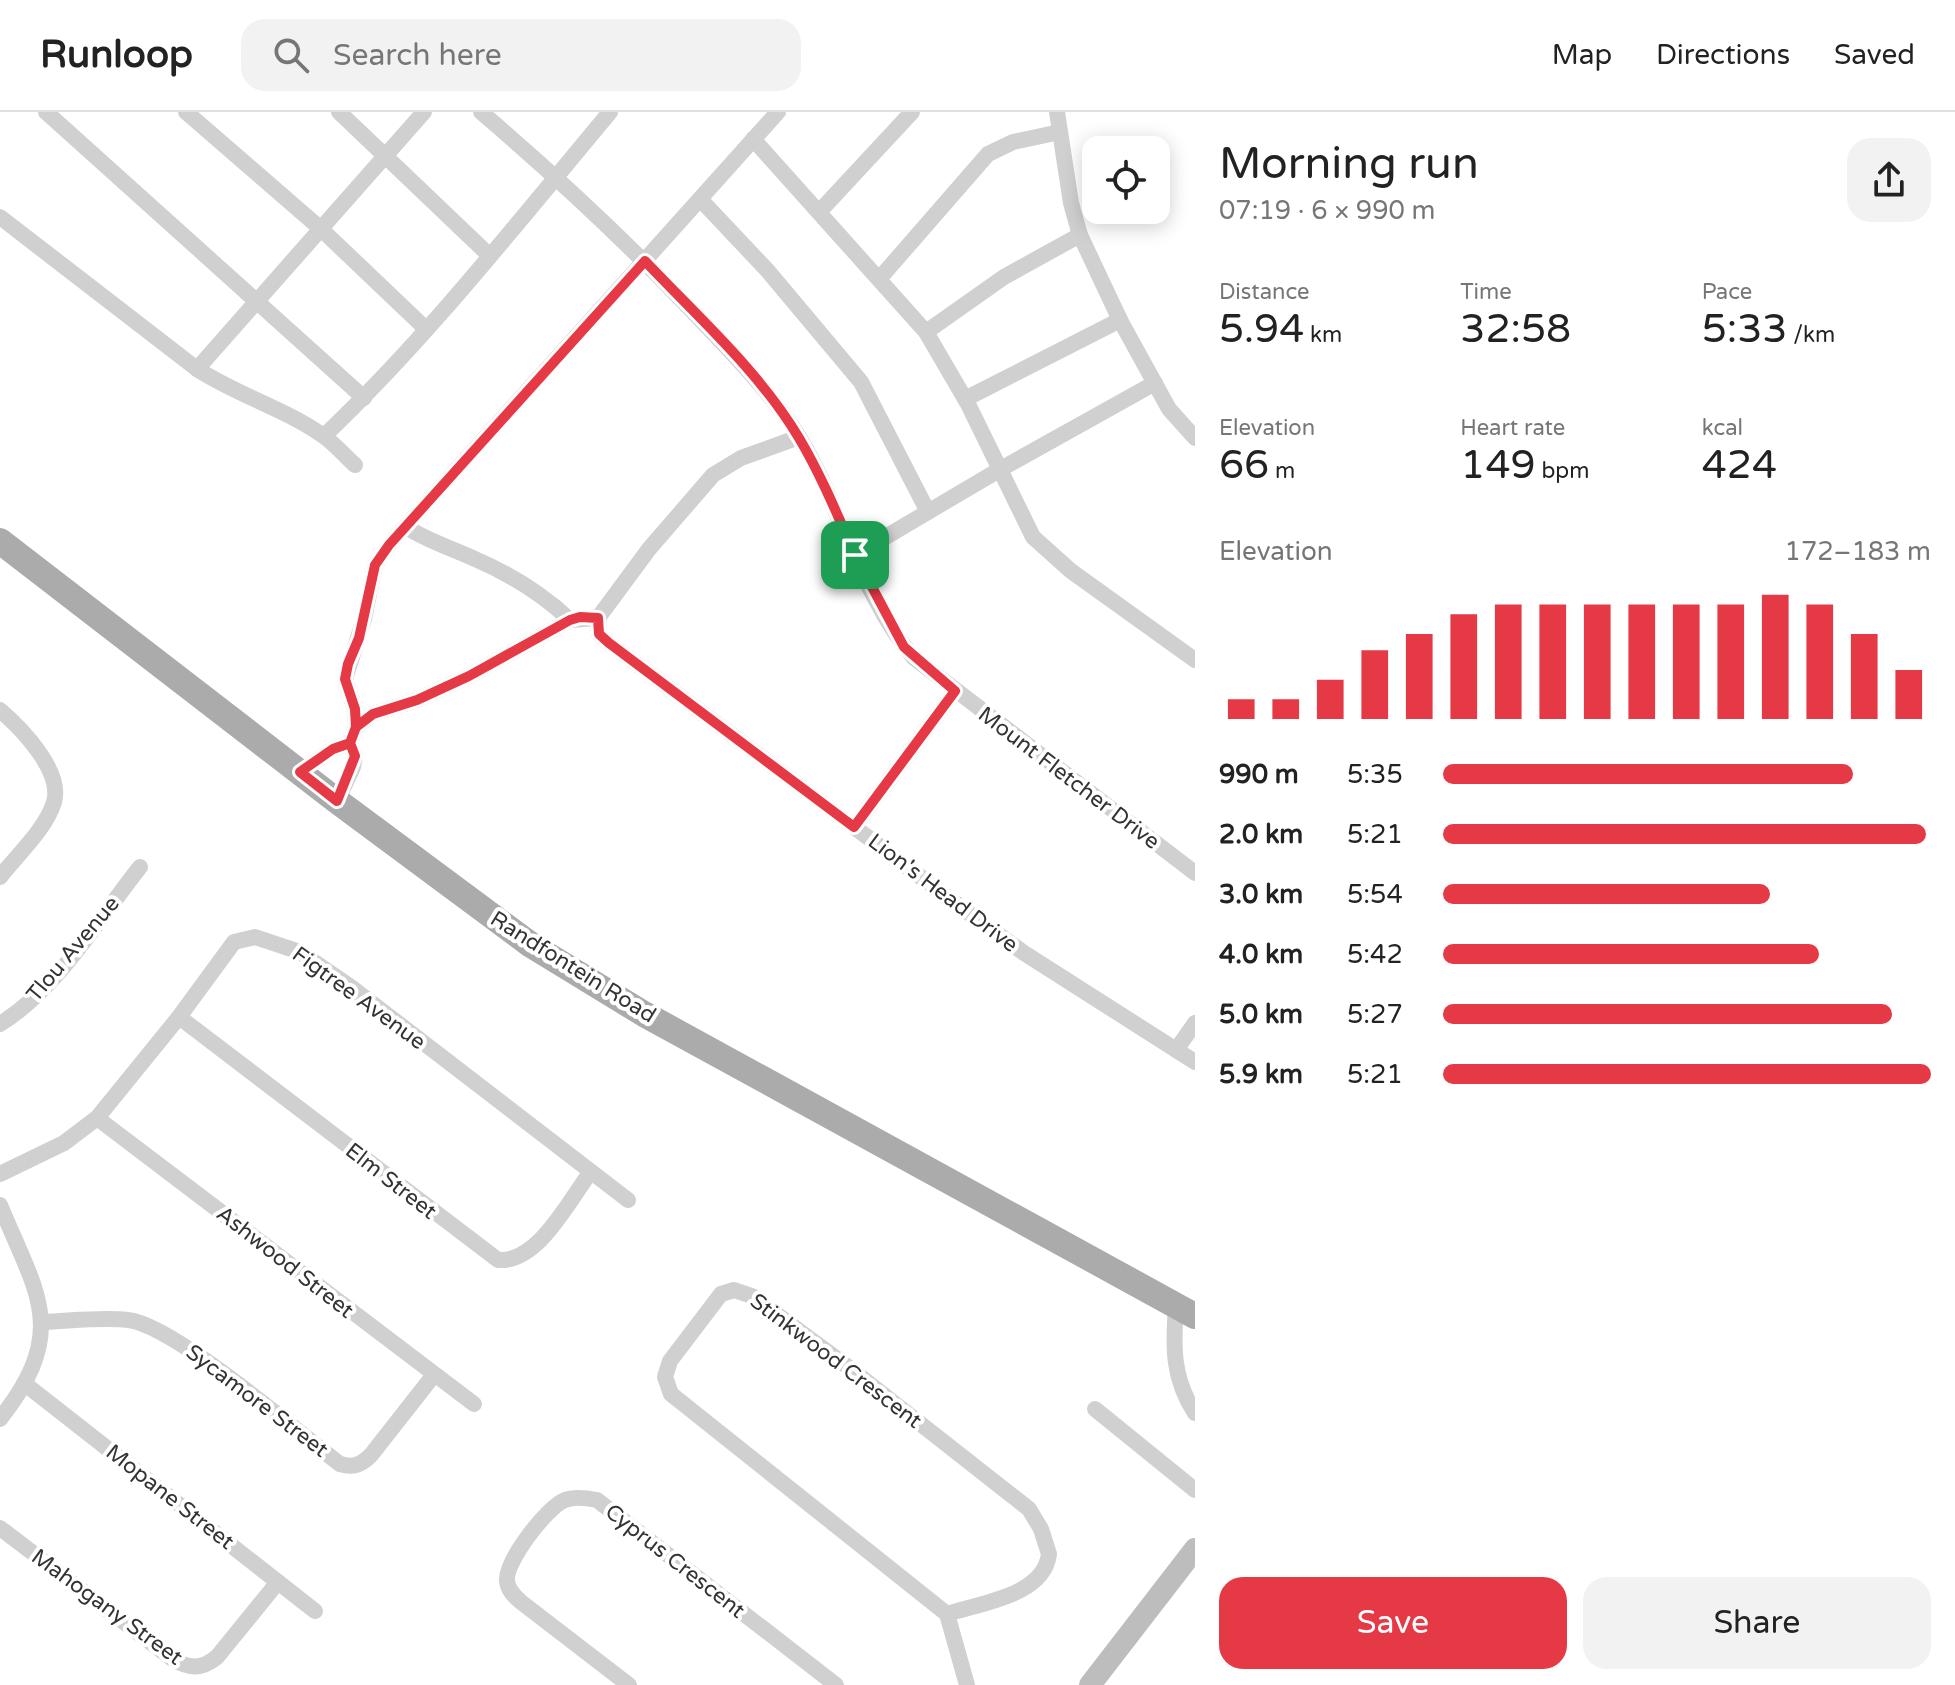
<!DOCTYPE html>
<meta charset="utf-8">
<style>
body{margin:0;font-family:"Varela Round",sans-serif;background:#f2f2f2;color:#222;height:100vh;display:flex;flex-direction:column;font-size:30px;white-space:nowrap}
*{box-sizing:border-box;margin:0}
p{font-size:26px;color:#767676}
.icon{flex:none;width:44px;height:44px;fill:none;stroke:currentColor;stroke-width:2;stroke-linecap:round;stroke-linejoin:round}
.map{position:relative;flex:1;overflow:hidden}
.drawer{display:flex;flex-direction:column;background:#fff;width:760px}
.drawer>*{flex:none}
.fabs{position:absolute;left:1082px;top:24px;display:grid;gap:16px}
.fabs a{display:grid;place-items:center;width:88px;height:88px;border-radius:16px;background:#fff;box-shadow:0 4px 20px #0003;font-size:40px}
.pin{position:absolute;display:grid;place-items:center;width:68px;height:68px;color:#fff;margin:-34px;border-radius:16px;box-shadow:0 4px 12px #0006}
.round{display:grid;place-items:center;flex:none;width:84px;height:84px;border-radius:24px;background:#f2f2f2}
.summary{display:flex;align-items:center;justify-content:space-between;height:136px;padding:0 24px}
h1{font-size:44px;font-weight:600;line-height:60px}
.metrics{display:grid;grid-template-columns:repeat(3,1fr);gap:12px;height:136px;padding:8px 24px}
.metrics div{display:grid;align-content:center}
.metrics b{font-size:40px;font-weight:600}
.metrics small{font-size:22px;font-weight:400}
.metrics p{font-size:22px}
.chart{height:224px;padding:16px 24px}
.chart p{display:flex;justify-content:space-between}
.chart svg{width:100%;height:144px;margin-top:8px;stroke:#e63946;stroke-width:6}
.action{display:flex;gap:16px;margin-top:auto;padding:16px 24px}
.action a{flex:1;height:92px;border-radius:24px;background:#e63946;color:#fff;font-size:32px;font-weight:600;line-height:92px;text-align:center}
.action a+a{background:#f2f2f2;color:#222}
ul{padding:0 24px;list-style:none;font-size:26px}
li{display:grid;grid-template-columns:128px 96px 1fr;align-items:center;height:60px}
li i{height:20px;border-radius:10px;background:#e63946}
header{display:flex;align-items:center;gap:48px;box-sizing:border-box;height:112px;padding:0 40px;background:#fff;border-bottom:2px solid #e0e0e0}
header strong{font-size:38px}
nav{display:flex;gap:44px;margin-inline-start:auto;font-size:28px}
.search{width:560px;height:72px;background:#f2f2f2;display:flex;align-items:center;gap:20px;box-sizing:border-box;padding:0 28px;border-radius:24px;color:#767676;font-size:30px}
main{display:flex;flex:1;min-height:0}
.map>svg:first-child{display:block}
</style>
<header>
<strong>Runloop</strong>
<div class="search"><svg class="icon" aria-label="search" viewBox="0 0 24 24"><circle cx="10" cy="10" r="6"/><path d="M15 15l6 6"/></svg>Search here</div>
<nav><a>Map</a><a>Directions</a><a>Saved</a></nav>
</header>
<main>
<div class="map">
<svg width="1195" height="1573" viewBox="0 0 1195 1573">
<rect width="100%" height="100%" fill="#fff"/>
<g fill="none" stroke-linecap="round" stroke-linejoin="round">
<g stroke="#d0d0d0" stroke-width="16">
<path d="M46 0 364 286"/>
<path d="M186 0 321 117 426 217"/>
<path d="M339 0 490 144"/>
<path d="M481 0C557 65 629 132 697 204 733 242 771 280 799 325 840 392 863 488 914 546L1195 761"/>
<path d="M1057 0 1071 91 1080 123 1120 208 1169 297 1195 326"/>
<path d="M753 27 926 220 968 292 1033 425 1071 459 1195 548"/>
<path d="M700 87 767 158 861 270 928 400"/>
<path d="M820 99 912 0"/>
<path d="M0 105 197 257C237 283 283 296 322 323 334 331 344 343 355 353"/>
<path d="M880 166 988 42 1013 30 1060 20"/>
<path d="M926 220 1004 165 1080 123"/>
<path d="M197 257 424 0"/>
<path d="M965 287 1120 208"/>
<path d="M324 324C428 225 518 110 610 0"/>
<path d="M406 415C428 429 451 436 475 447 510 462 542 482 570 508"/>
<path d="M855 443 999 358 1155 271"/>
<path d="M598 506 599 522 609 531 966 799 1024 841 1195 950"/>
<path d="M598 506 649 437 713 363 741 346 799 325"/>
<path d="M0 598C21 616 63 659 54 690 46 717 17 743 0 765"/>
<path d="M356 615 355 597 345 567 364 507 375 453 389 433 778 0"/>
<path d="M300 660 333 637 350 631"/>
<path d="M337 689 353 655 355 644 350 631 356 615 373 602 417 588 469 564 570 508 598 506"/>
<path d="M854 715 955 579"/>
<path d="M179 905 498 1148C538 1151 568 1090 590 1061"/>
<path d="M0 912C58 876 98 808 140 755"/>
<path d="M1176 938 1195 911"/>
<path d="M97 1006 474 1292"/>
<path d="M0 1062 64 1031 97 1006 179 905 234 830 255 825 300 840 351 875 628 1088"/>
<path d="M0 1093C38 1184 69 1219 0 1307"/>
<path d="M1176 1194C1173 1234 1172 1266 1195 1301"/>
<path d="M43 1210C71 1209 101 1205 128 1208 172 1212 299 1321 340 1352 353 1356 361 1353 371 1343L433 1264"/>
<path d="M25 1272 315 1499"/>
<path d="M1095 1297 1195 1378"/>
<path d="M0 1416 171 1546C189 1557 201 1558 217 1545L278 1470"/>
<path d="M947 1502C980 1491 1044 1484 1049 1442L1041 1417 1029 1397 852 1258 752 1184 734 1178 721 1182 670 1249 665 1265 671 1282 947 1502 967 1573"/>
<path d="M629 1573 521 1490C514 1484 508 1478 507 1469 505 1449 548 1394 565 1388 575 1384 587 1386 597 1388L836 1573"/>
</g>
<path stroke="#bdbdbd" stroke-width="22" d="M1090 1573 1195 1437"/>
<path stroke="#ababab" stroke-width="26" d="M0 429 337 689 531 833 644 902 1195 1204"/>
</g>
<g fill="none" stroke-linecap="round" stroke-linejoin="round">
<defs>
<path id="route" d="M855 443C838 404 821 363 799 326 759 259 698 205 645 149L389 433 375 453 359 526 348 552 345 567 355 597 356 615 350 631 355 644 337 689 300 660 333 637 350 631 356 615 373 602 417 588 469 564 570 508 580 505 598 506 599 522 609 531 854 715 955 579 904 535 855 443"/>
</defs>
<use href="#route" stroke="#fff" stroke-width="16"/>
<use href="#route" stroke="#e63946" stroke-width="10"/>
</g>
<g text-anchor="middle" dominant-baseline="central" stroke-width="8" stroke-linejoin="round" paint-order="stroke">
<g font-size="22" fill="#333" stroke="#fff">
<text transform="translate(1069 666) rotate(37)">Mount Fletcher Drive</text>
<text transform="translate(943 781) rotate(37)">Lion's Head Drive</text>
<text transform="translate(73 837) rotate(-50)">Tlou Avenue</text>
<text transform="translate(573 855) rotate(32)">Randfontein Road</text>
<text transform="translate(359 886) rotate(36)">Figtree Avenue</text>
<text transform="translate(391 1069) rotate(38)">Elm Street</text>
<text transform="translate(285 1150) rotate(38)">Ashwood Street</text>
<text transform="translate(836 1249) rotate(37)">Stinkwood Crescent</text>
<text transform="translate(257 1289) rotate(37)">Sycamore Street</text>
<text transform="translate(170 1385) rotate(38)">Mopane Street</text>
<text transform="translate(675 1449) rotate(38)">Cyprus Crescent</text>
<text transform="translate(107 1495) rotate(36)">Mahogany Street</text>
</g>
</g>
</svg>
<div class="fabs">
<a><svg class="icon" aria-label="locate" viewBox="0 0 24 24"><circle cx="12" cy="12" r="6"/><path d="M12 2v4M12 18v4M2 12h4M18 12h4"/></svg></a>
</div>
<div class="pin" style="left:855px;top:443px;background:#1e9e55"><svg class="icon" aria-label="arrive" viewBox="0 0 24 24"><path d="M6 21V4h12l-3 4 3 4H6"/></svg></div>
</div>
<section class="drawer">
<div class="summary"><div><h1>Morning run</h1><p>07:19 · 6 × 990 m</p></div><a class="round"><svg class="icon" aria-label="share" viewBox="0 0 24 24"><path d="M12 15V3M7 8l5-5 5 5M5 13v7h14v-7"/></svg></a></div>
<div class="metrics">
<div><p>Distance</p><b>5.94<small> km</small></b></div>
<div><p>Time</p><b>32:58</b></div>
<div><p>Pace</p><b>5:33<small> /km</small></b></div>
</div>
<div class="metrics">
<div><p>Elevation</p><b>66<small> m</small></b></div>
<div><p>Heart rate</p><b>149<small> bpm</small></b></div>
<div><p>kcal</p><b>424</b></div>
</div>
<div class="chart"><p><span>Elevation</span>172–183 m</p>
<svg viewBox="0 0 160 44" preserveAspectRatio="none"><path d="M5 44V38M15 44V38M25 44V32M35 44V23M45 44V18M55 44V12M65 44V9M75 44V9M85 44V9M95 44V9M105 44V9M115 44V9M125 44V6M135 44V9M145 44V18M155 44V29"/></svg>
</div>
<ul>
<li><b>990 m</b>5:35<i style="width:84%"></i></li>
<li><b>2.0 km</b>5:21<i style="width:99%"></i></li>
<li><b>3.0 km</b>5:54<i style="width:67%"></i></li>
<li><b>4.0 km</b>5:42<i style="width:77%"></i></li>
<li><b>5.0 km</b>5:27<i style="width:92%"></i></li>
<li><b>5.9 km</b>5:21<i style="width:100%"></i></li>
</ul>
<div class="action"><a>Save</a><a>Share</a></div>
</section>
</main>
